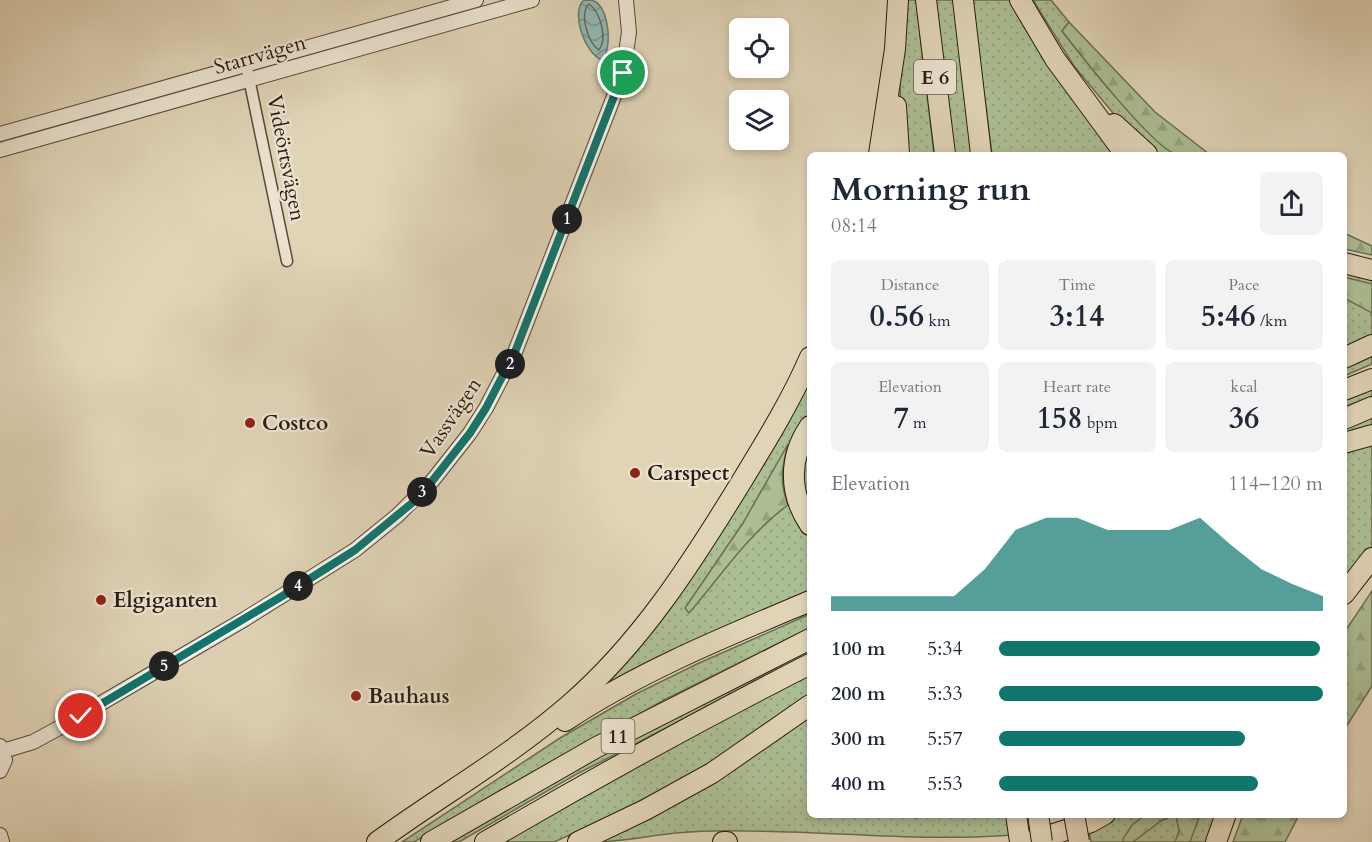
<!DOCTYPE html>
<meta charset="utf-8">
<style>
body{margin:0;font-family:Cardo,serif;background:#f2f2f3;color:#1f2937;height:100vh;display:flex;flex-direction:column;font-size:22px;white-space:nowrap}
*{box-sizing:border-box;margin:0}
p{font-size:20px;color:#747a83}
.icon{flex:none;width:33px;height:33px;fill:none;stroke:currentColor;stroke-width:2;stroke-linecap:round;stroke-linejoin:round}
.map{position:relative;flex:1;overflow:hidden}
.panel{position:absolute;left:807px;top:152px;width:540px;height:666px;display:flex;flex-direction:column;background:#fff;border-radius:9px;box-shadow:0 3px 9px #0003}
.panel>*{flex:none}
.buttons{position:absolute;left:729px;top:18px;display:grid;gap:12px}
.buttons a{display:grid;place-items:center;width:60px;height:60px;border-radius:9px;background:#fff;box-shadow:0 3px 9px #0003;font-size:30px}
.pin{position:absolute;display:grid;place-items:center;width:51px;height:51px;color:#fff;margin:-26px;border:3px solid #fff;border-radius:50%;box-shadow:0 2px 6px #0007}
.km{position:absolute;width:30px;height:30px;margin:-15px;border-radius:50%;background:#222;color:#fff;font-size:16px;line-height:30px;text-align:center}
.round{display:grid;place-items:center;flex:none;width:63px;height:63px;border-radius:9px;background:#f2f2f3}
.headline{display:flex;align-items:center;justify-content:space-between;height:102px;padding:0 24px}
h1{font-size:33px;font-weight:800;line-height:45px}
.figures{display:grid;grid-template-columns:repeat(3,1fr);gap:9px;height:102px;padding:6px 24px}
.figures div{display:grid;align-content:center;border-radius:9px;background:#f2f2f3;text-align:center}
.figures b{font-size:30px;font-weight:800}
.figures small{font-size:16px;font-weight:400}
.figures p{font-size:16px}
.chart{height:168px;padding:12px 24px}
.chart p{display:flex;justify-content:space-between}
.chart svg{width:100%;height:108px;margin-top:6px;fill:#0f766e;opacity:.7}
ul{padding:0 24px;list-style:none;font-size:20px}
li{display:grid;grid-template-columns:96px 72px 1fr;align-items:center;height:45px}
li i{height:15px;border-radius:8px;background:#0f766e}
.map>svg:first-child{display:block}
</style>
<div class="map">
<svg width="1372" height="842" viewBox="0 0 1372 842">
<defs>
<pattern id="grass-dots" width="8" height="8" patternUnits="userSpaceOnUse" patternTransform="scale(1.5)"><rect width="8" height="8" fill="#acbe93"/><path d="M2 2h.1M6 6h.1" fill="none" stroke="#94a37e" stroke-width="1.8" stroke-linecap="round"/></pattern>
<pattern id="forest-firs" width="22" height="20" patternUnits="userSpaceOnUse" patternTransform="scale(1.5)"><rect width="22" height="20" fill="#acbe93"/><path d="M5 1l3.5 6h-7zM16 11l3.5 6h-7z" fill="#94a37e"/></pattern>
<pattern id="water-waves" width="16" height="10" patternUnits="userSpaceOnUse" patternTransform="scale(1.5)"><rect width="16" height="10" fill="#94b8b2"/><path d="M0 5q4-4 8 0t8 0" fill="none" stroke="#79958f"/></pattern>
</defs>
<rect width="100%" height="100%" fill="#e0d4b7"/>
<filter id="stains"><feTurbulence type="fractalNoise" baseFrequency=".00333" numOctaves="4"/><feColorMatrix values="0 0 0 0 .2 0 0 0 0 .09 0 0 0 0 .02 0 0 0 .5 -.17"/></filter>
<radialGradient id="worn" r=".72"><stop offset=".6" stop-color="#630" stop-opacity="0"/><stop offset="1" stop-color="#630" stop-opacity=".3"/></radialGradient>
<g fill="url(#grass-dots)" stroke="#6a6e52" stroke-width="1.5">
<path d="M903 0H916L934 154H904L900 88Z"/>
<path d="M934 0H954L973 154H953Z"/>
<path d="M972 0H1015L1120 154H992Z"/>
<path d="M1033 0H1051L1069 22 1062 31C1097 75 1131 119 1174 154H1156L1118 119 1074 66Z"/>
<path d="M1344 269 1372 276V339L1344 352Z"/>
<path d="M1372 351V364L1344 376V364Z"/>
<path d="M810 369V418L791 450 810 533V596L586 703Z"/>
<path d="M1372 383V396L1344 407V394Z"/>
<path d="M1372 416V428L1344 436V428Z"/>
<path d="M810 436V514L803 495 800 464Z"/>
<path d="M1372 438V547L1344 583V448Z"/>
<path d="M810 614V628L666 699 497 793 414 842H402L560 738 636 694 697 664Z"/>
<path d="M810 642V654L575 775 459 842H437Z"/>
<path d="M810 674V698L739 746 689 776 594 824 554 842H497L627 768Z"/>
<path d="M810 715V814H896L917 818 943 814 1009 815 1012 835C924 842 833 831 744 831 721 830 699 831 676 833 646 836 621 842 590 842Z"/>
<path d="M1120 815H1218L1208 842H1091L1089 830Z"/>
</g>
<g fill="url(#forest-firs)" stroke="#6a6e52" stroke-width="1.5">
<path d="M1069 22 1155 112 1209 154C1199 155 1185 157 1176 154 1154 149 1079 53 1062 31Z"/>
<path d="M1344 233 1372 246V255L1344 249Z"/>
<path d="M1344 277 1372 284V313L1344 298Z"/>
<path d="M788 444C782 467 779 482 788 505 749 533 720 577 689 613L685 608 743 523Z"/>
<path d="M1372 591V686L1344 730V633Z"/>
<path d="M1145 815H1174L1161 821 1133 842H1123V839L1132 825Z"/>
<path d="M1176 815H1200L1190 842H1175L1179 831Z"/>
<path d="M1243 815V814L1299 815 1285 842H1233Z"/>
</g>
<path fill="url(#water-waves)" stroke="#697a72" stroke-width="1.5" d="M584 0C587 0 591 0 594 1 609 7 613 49 602 60 585 54 570 12 584 0Z"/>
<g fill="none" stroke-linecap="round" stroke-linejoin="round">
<path stroke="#5e6a62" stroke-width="1.5" d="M589 4C600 12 608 38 599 50 588 43 579 14 589 4Z"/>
<defs>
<path id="minor" d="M246 64 287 261"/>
<g id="tertiary">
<path d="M0 134 476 0"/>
<path d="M0 150 532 0"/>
<path d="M0 746 5 760 0 771"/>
<path d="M3 751 33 742 57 729 245 619 355 550 397 516 433 480 470 433 486 408 515 352 623 73 629 32 626 0"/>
<path d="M0 835 2 842"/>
</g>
<g id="motorway">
<path d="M926 0 945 154"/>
<path d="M963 0 981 154"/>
<path d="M1020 0 1055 59 1125 154"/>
<path d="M896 106 899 154"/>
<path d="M1114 124 1147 154"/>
<path d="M879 154 895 49 898 0"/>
<path d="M1344 263 1372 270"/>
<path d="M1344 358 1372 345"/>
<path d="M1344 390 1372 379"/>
<path d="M1344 419 1372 407"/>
<path d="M810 426C788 458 789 494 810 525"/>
<path d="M1344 443 1372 435"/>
<path d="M1344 594 1372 558"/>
<path d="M565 721C640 671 727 636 810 601"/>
<path d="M1016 814 1020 842"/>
<path d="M377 842C440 796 509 757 569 705 640 644 691 564 740 484 765 443 791 401 810 357"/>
<path d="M431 842 597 747 810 639"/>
<path d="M485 842C591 780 700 720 810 664"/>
<path d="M578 842 645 810 712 773 810 705"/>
<path d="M723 842H727"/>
<path d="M1029 842 1091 822 1105 814"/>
<path d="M1216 842 1226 814"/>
</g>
</defs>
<use href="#minor" stroke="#564b3b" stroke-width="13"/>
<use href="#tertiary" stroke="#564b3b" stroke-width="16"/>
<use href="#motorway" stroke="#281d12" stroke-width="22"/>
<use href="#minor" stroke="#ebe3d0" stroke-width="10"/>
<use href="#tertiary" stroke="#ebe3d0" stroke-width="14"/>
<use href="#motorway" stroke="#e0d4b7" stroke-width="20"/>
<defs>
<g id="motorway-bridge">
<path d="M1038 814 1042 842"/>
<path d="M1074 814 1079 842"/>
</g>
</defs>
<use href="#motorway-bridge" stroke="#281d12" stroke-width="22" stroke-linecap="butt"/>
<use href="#motorway-bridge" stroke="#e0d4b7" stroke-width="20"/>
</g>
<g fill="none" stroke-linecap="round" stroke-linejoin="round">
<defs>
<path id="route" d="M81 716 284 595 355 550 412 503 433 480 470 433 486 408 515 352 623 73"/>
</defs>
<use href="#route" stroke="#fff" stroke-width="12"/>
<use href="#route" stroke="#0f766e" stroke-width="8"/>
</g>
<g fill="#8f2418" stroke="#ebe3d0" stroke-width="2">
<circle cx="250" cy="423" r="6"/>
<circle cx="635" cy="473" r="6"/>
<circle cx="101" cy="600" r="6"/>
<circle cx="356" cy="696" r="6"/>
</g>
<g text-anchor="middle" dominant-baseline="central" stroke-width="4.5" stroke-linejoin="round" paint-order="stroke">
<g fill="#ebe3d0" stroke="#62584b" stroke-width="1.5">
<rect x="914" y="60" width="42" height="34" rx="4.5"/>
<rect x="601.5" y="719" width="33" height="34" rx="4.5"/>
</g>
<g font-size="20" font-weight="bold" fill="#281d12">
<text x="935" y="77">E 6</text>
<text x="618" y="736">11</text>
</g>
<g font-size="21" fill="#281d12" stroke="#ebe3d0">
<text transform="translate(260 55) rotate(-16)">Starrvägen</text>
<text transform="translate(286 158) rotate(79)">Videörtsvägen</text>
<text transform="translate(451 418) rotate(-56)">Vassvägen</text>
</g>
<g font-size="21" font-weight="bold" fill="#281d12" stroke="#ebe3d0" text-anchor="start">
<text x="262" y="423">Costco</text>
<text x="647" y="473">Carspect</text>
<text x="113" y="600">Elgiganten</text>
<text x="368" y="696">Bauhaus</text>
</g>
</g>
<rect width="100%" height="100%" filter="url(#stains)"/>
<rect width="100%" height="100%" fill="url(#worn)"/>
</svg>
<div class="buttons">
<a><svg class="icon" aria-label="locate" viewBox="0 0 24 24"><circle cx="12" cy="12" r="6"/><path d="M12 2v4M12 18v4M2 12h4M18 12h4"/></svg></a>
<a><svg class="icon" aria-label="layers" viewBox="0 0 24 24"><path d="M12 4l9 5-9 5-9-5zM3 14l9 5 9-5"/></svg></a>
</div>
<div class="pin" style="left:623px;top:73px;background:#1e9e55"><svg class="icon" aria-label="arrive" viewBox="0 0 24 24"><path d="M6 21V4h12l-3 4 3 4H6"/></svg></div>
<div class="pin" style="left:81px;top:716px;background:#d93025"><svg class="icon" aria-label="check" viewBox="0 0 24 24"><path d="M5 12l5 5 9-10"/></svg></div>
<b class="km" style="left:567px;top:219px">1</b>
<b class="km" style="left:510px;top:364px">2</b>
<b class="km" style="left:422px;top:492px">3</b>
<b class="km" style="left:298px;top:586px">4</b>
<b class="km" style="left:164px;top:666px">5</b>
<section class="panel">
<div class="headline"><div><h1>Morning run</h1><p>08:14</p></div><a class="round"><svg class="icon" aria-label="share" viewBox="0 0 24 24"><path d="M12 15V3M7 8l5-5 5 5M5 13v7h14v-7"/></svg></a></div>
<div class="figures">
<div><p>Distance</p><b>0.56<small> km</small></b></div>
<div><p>Time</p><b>3:14</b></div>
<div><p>Pace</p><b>5:46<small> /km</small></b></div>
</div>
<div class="figures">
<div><p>Elevation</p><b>7<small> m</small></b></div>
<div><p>Heart rate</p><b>158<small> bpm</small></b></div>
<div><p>kcal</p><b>36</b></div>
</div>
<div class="chart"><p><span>Elevation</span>114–120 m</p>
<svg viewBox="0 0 160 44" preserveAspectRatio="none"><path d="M0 44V38L10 38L20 38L30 38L40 38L50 27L60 11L70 6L80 6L90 11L100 11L110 11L120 6L130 17L140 27L150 33L160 38V44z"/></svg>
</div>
<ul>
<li><b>100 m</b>5:34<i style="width:99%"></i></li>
<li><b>200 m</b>5:33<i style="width:100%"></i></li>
<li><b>300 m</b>5:57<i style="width:76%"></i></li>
<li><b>400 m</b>5:53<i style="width:80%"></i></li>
</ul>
</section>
</div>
